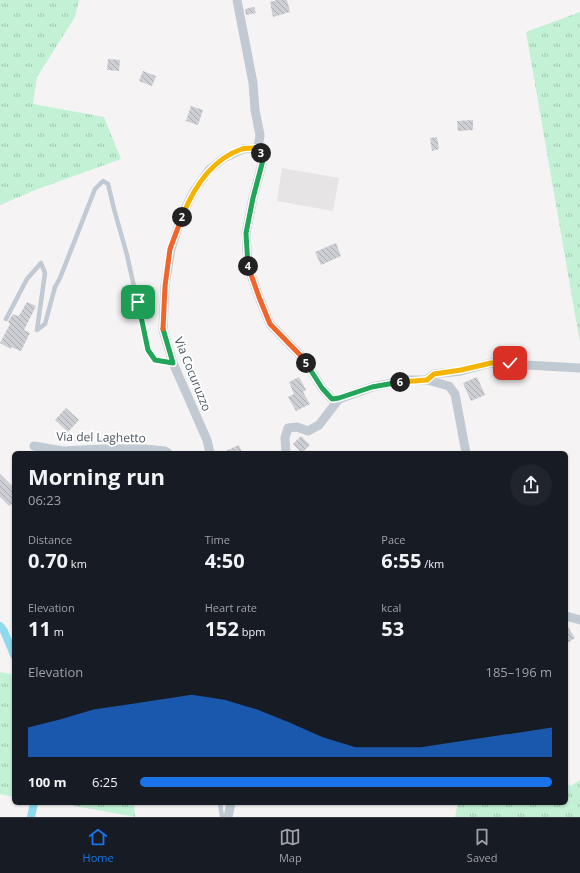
<!DOCTYPE html>
<meta charset="utf-8">
<style>
body{margin:0;font-family:"Open Sans",sans-serif;background:#20242c;color:#f1f3f6;height:100vh;display:flex;flex-direction:column;font-size:15px;white-space:nowrap}
*{box-sizing:border-box;margin:0}
p{font-size:13px;color:#9ea1a6}
.icon{flex:none;width:22px;height:22px;fill:none;stroke:currentColor;stroke-width:2;stroke-linecap:round;stroke-linejoin:round}
.map{position:relative;flex:1;overflow:hidden}
.drawer{position:absolute;left:12px;top:451px;width:556px;height:354px;display:flex;flex-direction:column;background:#171b24;border-radius:6px;box-shadow:0 1px 3px #0004}
.drawer>*{flex:none}
.pin{position:absolute;display:grid;place-items:center;width:34px;height:34px;color:#fff;margin:-17px;border-radius:8px;box-shadow:0 2px 6px #0006}
.km{position:absolute;width:20px;height:20px;margin:-10px;border-radius:50%;background:#222;color:#fff;font-size:11px;line-height:20px;text-align:center}
.round{display:grid;place-items:center;flex:none;width:42px;height:42px;border-radius:21px;background:#20242c}
.overview{display:flex;align-items:center;justify-content:space-between;height:68px;padding:0 16px}
h1{font-size:22px;font-weight:700;line-height:30px}
.metrics{display:grid;grid-template-columns:repeat(3,1fr);gap:6px;height:68px;padding:4px 16px}
.metrics div{display:grid;align-content:center}
.metrics b{font-size:20px;font-weight:700}
.metrics small{font-size:11px;font-weight:400}
.metrics p{font-size:11px}
.chart{height:112px;padding:8px 16px}
.chart p{display:flex;justify-content:space-between}
.chart svg{width:100%;height:72px;margin-top:4px;fill:#1a73e8;opacity:.7}
ul{padding:0 16px;list-style:none;font-size:13px}
li{display:grid;grid-template-columns:64px 48px 1fr;align-items:center;height:30px}
li i{height:10px;border-radius:5px;background:#1a73e8}
.dock{display:flex;justify-content:space-around;align-items:center;height:56px;border-top:1px solid #363941;background:#171b24;font-size:11px;color:#9ea1a6}
.dock a{display:grid;justify-items:center;gap:2px}
.dock .current{color:#1a73e8}
.map>svg:first-child{display:block}
</style>
<div class="map">
<svg width="580" height="817" viewBox="0 0 580 817">
<defs>
<pattern id="grass-tufts" width="24" height="20" patternUnits="userSpaceOnUse"><rect width="24" height="20" fill="#c3f1d5"/><path d="M3 7l-1-3M5 7V3M7 7l1-3M15 17l-1-3M17 17v-4M19 17l1-3" fill="none" stroke="#a0c6b0"/></pattern>
<pattern id="building-back-hatch" width="6" height="6" patternUnits="userSpaceOnUse"><rect width="6" height="6" fill="#cdcfd5"/><path d="M-1 5l2 2M0 0l6 6M5-1l2 2" fill="none" stroke="#a8abb0"/></pattern>
</defs>
<rect width="100%" height="100%" fill="#f5f3f3"/>
<path fill="#e6e4e5" d="M282 168 339 178 333 211 277 201Z"/>
<g fill="url(#grass-tufts)">
<path d="M0 0H79L75 17 37 77 33 104 104 117 121 159 38 189 0 205Z"/>
<path d="M580 12V343L526 32Z"/>
<path d="M0 672 11 674 14 687V797L0 794Z"/>
<path d="M580 780V817H455L458 803H566V783L571 786Z"/>
<path d="M60 803H134L135 817Z"/>
</g>
<g fill="none" stroke-linecap="round" stroke-linejoin="round">
<g stroke="#90daee" stroke-width="8">
<path d="M0 626 4 631 14 655"/>
<path d="M31 817 34 803"/>
</g>
</g>
<g fill="url(#building-back-hatch)">
<path d="M277 0H287L290 12 273 17 270 2Z"/>
<path d="M254 7 256 13 246 15 245 9Z"/>
<path d="M108 59 120 60 119 71 107 70Z"/>
<path d="M143 71 156 76 152 86 139 81Z"/>
<path d="M191 106 203 110 198 125 186 121Z"/>
<path d="M473 120V130L458 131 457 121Z"/>
<path d="M437 137 439 149 432 151 430 138Z"/>
<path d="M336 243 341 256 321 265 315 252Z"/>
<path d="M27 302 36 306 24 330 30 333 21 351 11 347V349L0 343 10 324 8 322 13 314 17 316 18 315 19 316Z"/>
<path d="M299 377 306 390 303 392 310 404 296 411 288 397 294 394 289 382Z"/>
<path d="M477 377 485 395 471 401 463 383Z"/>
<path d="M66 408 79 420 68 432 55 420Z"/>
<path d="M301 436 310 445 302 453 293 444Z"/>
<path d="M239 445 242 453H221Z"/>
<path d="M0 474 14 488V502L9 506 0 497Z"/>
<path d="M566 624 575 638 566 644Z"/>
</g>
<g fill="none" stroke-linecap="round" stroke-linejoin="round">
<g stroke="#c1cad2" stroke-width="4.5">
<path d="M6 319 27 279 41 263 45 273 37 330 45 324 55 287 60 278 95 189 103 181 108 184 114 209 127 255 148 350 155 360 173 363"/>
<path d="M220 803 222 817"/>
</g>
<g stroke="#c1cad2" stroke-width="9">
<path d="M237 0 253 83 255 110 260 135 258 148"/>
<path d="M427 380 434 374 461 371 491 363 580 368"/>
<path d="M34 446 63 451 103 449H145L165 451 168 453"/>
<path d="M210 453 207 440 173 363 163 330 165 286 171 249 182 215 194 191 209 170 224 158 243 149 258 148 262 155 263 160 253 198 246 233 248 266 259 297 270 324 303 358 322 388 332 399H339L372 387 407 380H427L449 386 455 394 466 453"/>
<path d="M286 453 285 438 288 428 297 427 308 431 319 425 339 399"/>
<path d="M566 616 580 620"/>
<path d="M228 817 231 803"/>
</g>
</g>
<g fill="none" stroke-linecap="round" stroke-linejoin="round">
<defs>
<path id="split-1" d="M138 302 148 350 155 360 173 363 163 329"/>
<path id="split-2" d="M163 329 165 286 170 249 182 217"/>
<path id="split-3" d="M182 217C193 189 212 159 242 149 247 148 253 148 258 148L261 153"/>
<path id="split-4" d="M248 266 246 233 253 198 263 160 261 153"/>
<path id="split-5" d="M248 266 259 297 270 324 303 358 306 363"/>
<path id="split-6" d="M306 363 322 388 332 399 339 398 372 387 400 382"/>
<path id="split-7" d="M400 382 427 380 434 374 461 370 491 363H510"/>
</defs>
<use href="#split-1" stroke="#fff" stroke-width="8"/>
<use href="#split-2" stroke="#fff" stroke-width="8"/>
<use href="#split-3" stroke="#fff" stroke-width="8"/>
<use href="#split-4" stroke="#fff" stroke-width="8"/>
<use href="#split-5" stroke="#fff" stroke-width="8"/>
<use href="#split-6" stroke="#fff" stroke-width="8"/>
<use href="#split-7" stroke="#fff" stroke-width="8"/>
<use href="#split-1" stroke="#22a559" stroke-width="5"/>
<use href="#split-2" stroke="#f0652b" stroke-width="5"/>
<use href="#split-3" stroke="#f5b400" stroke-width="5"/>
<use href="#split-4" stroke="#22a559" stroke-width="5"/>
<use href="#split-5" stroke="#f0652b" stroke-width="5"/>
<use href="#split-6" stroke="#22a559" stroke-width="5"/>
<use href="#split-7" stroke="#f5b400" stroke-width="5"/>
</g>
<g text-anchor="middle" dominant-baseline="central" stroke-width="4" stroke-linejoin="round" paint-order="stroke">
<g font-size="12" fill="#4a5661" stroke="#fff">
<text transform="translate(193 374) rotate(68)">Via Cocuruzzo</text>
<text transform="translate(101 437) rotate(1)">Via del Laghetto</text>
</g>
</g>
</svg>
<div class="pin" style="left:138px;top:302px;background:#1e9e55"><svg class="icon" aria-label="arrive" viewBox="0 0 24 24"><path d="M6 21V4h12l-3 4 3 4H6"/></svg></div>
<div class="pin" style="left:510px;top:363px;background:#d93025"><svg class="icon" aria-label="check" viewBox="0 0 24 24"><path d="M5 12l5 5 9-10"/></svg></div>
<b class="km" style="left:182px;top:217px">2</b>
<b class="km" style="left:261px;top:153px">3</b>
<b class="km" style="left:248px;top:266px">4</b>
<b class="km" style="left:306px;top:363px">5</b>
<b class="km" style="left:400px;top:382px">6</b>
<section class="drawer">
<div class="overview"><div><h1>Morning run</h1><p>06:23</p></div><a class="round"><svg class="icon" aria-label="share" viewBox="0 0 24 24"><path d="M12 15V3M7 8l5-5 5 5M5 13v7h14v-7"/></svg></a></div>
<div class="metrics">
<div><p>Distance</p><b>0.70<small> km</small></b></div>
<div><p>Time</p><b>4:50</b></div>
<div><p>Pace</p><b>6:55<small> /km</small></b></div>
</div>
<div class="metrics">
<div><p>Elevation</p><b>11<small> m</small></b></div>
<div><p>Heart rate</p><b>152<small> bpm</small></b></div>
<div><p>kcal</p><b>53</b></div>
</div>
<div class="chart"><p><span>Elevation</span>185–196 m</p>
<svg viewBox="0 0 160 44" preserveAspectRatio="none"><path d="M0 44V26L10 21L20 15L30 12L40 9L50 6L60 9L70 15L80 23L90 32L100 38L110 38L120 38L130 35L140 32L150 29L160 26V44z"/></svg>
</div>
<ul>
<li><b>100 m</b>6:25<i style="width:100%"></i></li>
</ul>
</section>
</div>
<nav class="dock">
<a class="current"><svg class="icon" aria-label="home" viewBox="0 0 24 24"><path d="M3 11l9-7 9 7M6 9v11h12V9"/></svg>Home</a>
<a><svg class="icon" aria-label="map" viewBox="0 0 24 24"><path d="M3 6l6-2 6 2 6-2v14l-6 2-6-2-6 2zM9 4v14M15 6v14"/></svg>Map</a>
<a><svg class="icon" aria-label="saved" viewBox="0 0 24 24"><path d="M7 4h10v16l-5-4-5 4z"/></svg>Saved</a>
</nav>
